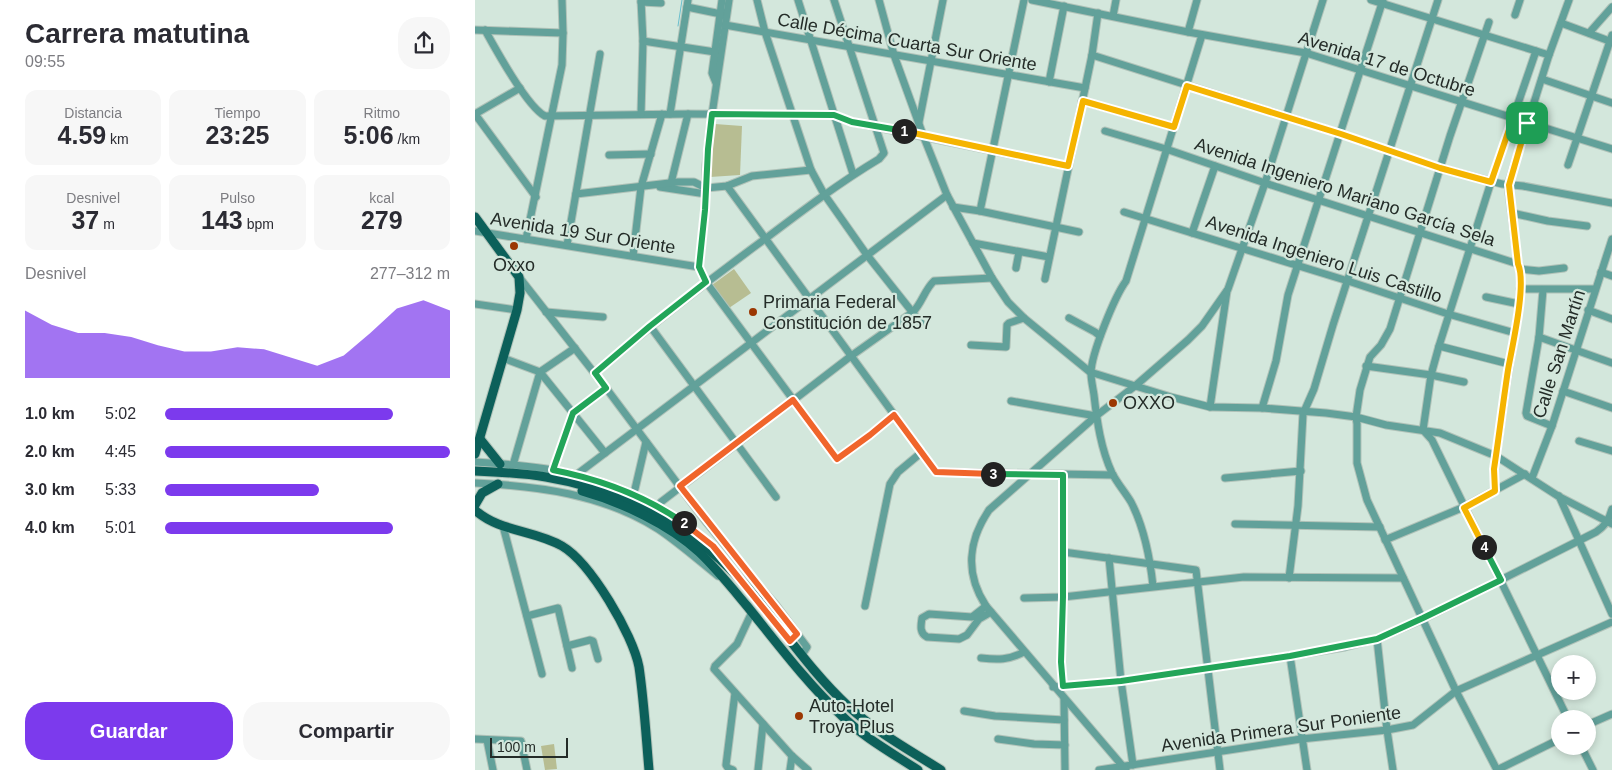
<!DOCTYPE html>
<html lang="es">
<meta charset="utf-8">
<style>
body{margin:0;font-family:Helvetica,sans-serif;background:#f7f7f7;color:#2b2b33;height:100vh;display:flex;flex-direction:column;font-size:19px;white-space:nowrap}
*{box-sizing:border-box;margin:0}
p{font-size:16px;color:#7c7c81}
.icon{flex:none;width:28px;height:28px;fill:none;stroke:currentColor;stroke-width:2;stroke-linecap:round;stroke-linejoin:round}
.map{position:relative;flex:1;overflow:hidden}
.sheet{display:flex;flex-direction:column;background:#fff;width:475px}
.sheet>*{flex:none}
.fabs{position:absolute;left:1076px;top:655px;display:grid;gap:10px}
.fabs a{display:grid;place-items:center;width:45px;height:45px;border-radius:50%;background:#fff;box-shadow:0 2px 8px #0003;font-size:25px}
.scale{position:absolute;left:15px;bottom:12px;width:78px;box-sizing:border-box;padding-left:5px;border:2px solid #242c28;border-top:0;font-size:14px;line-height:18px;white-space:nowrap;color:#242c28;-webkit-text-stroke:4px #d3e7dc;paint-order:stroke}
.pin{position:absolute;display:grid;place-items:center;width:42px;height:42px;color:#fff;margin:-21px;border-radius:10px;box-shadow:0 2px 8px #0006}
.km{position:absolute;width:25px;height:25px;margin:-12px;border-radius:50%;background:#222;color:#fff;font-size:14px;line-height:25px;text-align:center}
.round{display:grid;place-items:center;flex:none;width:52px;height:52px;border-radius:20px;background:#f7f7f7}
.headline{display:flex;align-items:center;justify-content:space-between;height:85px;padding:0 25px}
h1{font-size:28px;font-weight:700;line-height:38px}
.figures{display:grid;grid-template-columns:repeat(3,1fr);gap:8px;height:85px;padding:5px 25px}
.figures div{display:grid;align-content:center;border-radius:12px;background:#f7f7f7;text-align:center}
.figures b{font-size:25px;font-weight:700}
.figures small{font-size:14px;font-weight:400}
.figures p{font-size:14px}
.chart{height:140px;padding:10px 25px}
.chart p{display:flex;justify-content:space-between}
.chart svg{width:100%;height:90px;margin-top:5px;fill:#7c3aed;opacity:.7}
.button{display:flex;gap:10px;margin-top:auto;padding:10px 25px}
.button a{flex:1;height:58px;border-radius:20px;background:#7c3aed;color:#fff;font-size:20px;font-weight:700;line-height:58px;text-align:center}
.button a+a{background:#f7f7f7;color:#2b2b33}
ul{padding:0 25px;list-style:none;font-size:16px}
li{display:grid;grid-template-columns:80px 60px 1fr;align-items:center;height:38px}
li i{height:12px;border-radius:6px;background:#7c3aed}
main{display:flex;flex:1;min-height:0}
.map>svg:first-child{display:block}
</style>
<main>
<section class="sheet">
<div class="headline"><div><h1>Carrera matutina</h1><p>09:55</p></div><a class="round"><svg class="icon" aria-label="share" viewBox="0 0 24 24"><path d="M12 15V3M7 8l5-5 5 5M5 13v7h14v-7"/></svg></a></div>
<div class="figures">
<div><p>Distancia</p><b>4.59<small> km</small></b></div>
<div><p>Tiempo</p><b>23:25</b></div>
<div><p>Ritmo</p><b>5:06<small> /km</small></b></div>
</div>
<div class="figures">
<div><p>Desnivel</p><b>37<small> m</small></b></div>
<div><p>Pulso</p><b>143<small> bpm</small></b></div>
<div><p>kcal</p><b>279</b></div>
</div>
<div class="chart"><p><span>Desnivel</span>277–312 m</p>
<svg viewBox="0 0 160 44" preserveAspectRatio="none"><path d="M0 44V11L10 18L20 22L30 22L40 24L50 28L60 31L70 31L80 29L90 30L100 34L110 38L120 33L130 22L140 10L150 6L160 11V44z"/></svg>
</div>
<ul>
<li><b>1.0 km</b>5:02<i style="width:80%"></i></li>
<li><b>2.0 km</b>4:45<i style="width:100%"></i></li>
<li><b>3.0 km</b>5:33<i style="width:54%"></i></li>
<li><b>4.0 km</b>5:01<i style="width:80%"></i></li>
</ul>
<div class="button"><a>Guardar</a><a>Compartir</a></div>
</section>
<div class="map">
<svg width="1137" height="770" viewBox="0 0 1137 770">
<rect width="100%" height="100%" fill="#d3e7dc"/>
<g fill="#b7bd92">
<path d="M240 124 267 126 265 175 235 177Z"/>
<path d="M259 269 276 293 254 308 237 285Z"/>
<path d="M79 744 82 769 70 770 66 746Z"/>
</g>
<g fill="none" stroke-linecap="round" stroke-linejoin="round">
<path stroke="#6abfce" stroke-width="1" d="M203 26 207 0"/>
<defs>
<g id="minor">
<path d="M254 0 235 128 231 165 230 210 224 267 231 282 362 459 395 435 419 415"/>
<path d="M282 0 290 32 336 170 349 194 392 255 446 323"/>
<path d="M323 0 378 174"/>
<path d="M404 0 419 55 448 135 472 195 517 278 533 302 549 318 615 372 696 397 735 407 787 408 851 413 881 417 911 425 965 433 1021 456 1083 496 1137 524"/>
<path d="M557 0 713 32 831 53 1137 149"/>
<path d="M896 0 1074 55"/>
<path d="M166 2 186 3"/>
<path d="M212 7 246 14"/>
<path d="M1040 15 1045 0"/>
<path d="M638 16 641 0"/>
<path d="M1014 22 975 136 915 329 906 345 895 357 885 390 881 417 882 424V463L892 500 981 691 1022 770"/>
<path d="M1086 23 1137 42"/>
<path d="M250 25 610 88"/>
<path d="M0 30 88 33"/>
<path d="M10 30C21 50 52 107 70 116L213 114 359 115 377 122 593 166"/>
<path d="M713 32 722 0"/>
<path d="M1114 33 1137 7"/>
<path d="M168 41 240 52"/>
<path d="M1061 51 1016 182 964 346 956 375 948 430 957 440 1093 719"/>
<path d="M617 55 866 134 965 168 1027 184 1048 186 1137 203"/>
<path d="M1067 79 1137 103"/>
<path d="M574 82 589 6"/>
<path d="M241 83 237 73 247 0"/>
<path d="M607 101 699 127"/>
<path d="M0 114 61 197"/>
<path d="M0 114 45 88"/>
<path d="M166 114 168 41 166 0"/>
<path d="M195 114 213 0"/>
<path d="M444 122 468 0"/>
<path d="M630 131 691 149 790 183 1043 264"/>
<path d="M134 155 176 154"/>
<path d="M1093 165 1137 35"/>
<path d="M196 183 213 114"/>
<path d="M252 186 461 472 638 475"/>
<path d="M185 187 231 194"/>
<path d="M101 194 203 182H219L231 188 252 186 277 176 336 170"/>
<path d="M478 207 505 211 604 232"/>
<path d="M505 211 549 0"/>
<path d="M649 212 873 281 973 314 1040 333"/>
<path d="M1037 213 1073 221 1112 226"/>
<path d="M0 231 224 267"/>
<path d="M717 233 740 166"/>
<path d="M51 239 87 65 88 33 87 0"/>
<path d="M498 243 574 257"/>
<path d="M92 245 125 54"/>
<path d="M158 256 166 187 187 114"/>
<path d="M541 268 544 252"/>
<path d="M1045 269 1064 271 1089 268"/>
<path d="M1126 272 1137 276"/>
<path d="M44 277 131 388 232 523 277 578 300 604 332 647 327 655"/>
<path d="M570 279 617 55 623 13"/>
<path d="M1045 289H1120"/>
<path d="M1068 290 1064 337 1051 413 1052 416 1077 426"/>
<path d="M1011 297 1044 304"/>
<path d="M0 304 42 310"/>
<path d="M1113 310 1137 319"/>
<path d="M71 312 128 317"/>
<path d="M594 318 620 332 625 336"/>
<path d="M175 326 301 497"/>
<path d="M1064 337 1137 363"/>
<path d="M496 345 531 347 532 325 534 323 549 318"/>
<path d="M964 346 1034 364"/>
<path d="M28 358 65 372 130 453"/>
<path d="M891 366 956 375 989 382"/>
<path d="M120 373C175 326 231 282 290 239 327 211 364 183 404 159L409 153 359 0"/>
<path d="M1088 391 1137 408"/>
<path d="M536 401 621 416"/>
<path d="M735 407 752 291"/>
<path d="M787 408 801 361 813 295 908 0"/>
<path d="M1104 441 1137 451"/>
<path d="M0 462C34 464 70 467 103 475 154 488 213 516 247 558"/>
<path d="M38 465 65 372 100 348"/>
<path d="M78 470 98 413 131 388"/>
<path d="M101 475 472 195"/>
<path d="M750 478 826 471"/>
<path d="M1057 478 1077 426 1137 239"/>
<path d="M0 483C63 486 128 494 183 529 204 543 223 560 243 576"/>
<path d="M160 489 171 442"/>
<path d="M1020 491 1019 469C1024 437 1028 405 1033 374 1036 350 1052 284 1043 264L1033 185 1074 55 1094 0"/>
<path d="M1084 496 1137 614"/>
<path d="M186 502 376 356 438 312C447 303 450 289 459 281L517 278"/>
<path d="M760 524 905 527"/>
<path d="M28 526 67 674"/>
<path d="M910 540 989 507 1050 474"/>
<path d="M588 552 721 570 745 770"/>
<path d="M634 558 646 681 658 765"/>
<path d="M814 578 823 506 828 414 839 389 858 325 963 0"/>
<path d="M678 586C675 558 669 527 656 502 650 492 642 483 637 473 626 449 622 422 619 395 618 388 616 380 616 373 616 354 640 296 651 281L727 35"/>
<path d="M549 598 588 597 769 577 928 578"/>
<path d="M390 606 415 484 423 472 447 452"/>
<path d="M511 606 497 617 454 614 447 618C446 625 444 633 452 637L484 639 492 635 504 619 516 612"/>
<path d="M277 612 262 644 240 666 239 669 317 756 333 770"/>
<path d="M52 616 83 608 97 668"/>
<path d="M902 639 912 730 918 770"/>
<path d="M92 646 115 640 118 641 123 659"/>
<path d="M815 656 832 770"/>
<path d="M506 658C523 660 534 660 549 652"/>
<path d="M588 686 586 662 588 597V475"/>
<path d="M578 687 646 681 815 656 870 647 902 639 948 619 1121 532C1130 526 1134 520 1137 509"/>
<path d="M589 699 590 770"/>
<path d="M489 711 520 716 589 720"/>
<path d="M1112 725 1137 714"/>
<path d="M0 739 46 741 52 770"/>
<path d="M523 739 559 744 590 745"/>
<path d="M12 740 18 770"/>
<path d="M1106 746 1118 770"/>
<path d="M258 770 253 768 251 765 260 693"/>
<path d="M283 770 288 724"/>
<path d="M315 770 317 756"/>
<path d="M624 770 826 739 912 730 938 725 981 691 1137 622"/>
<path d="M651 770 511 606C490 574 493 541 514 510L621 416 660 386 713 340 727 326 753 289 790 183 848 0"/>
<path d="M1022 770 1085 739"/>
</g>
<g id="major">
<path d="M0 217 44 277 45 293 42 310 0 454"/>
<path d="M5 439 25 464"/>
<path d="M0 471C24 472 48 473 71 477 145 489 214 525 265 579 302 620 332 668 373 706 400 731 434 750 466 770"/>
<path d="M107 491C146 502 194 524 224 552 241 568 257 588 272 606 302 643 331 682 366 715 388 737 417 753 443 770"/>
<path d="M0 505 7 493 23 484"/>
<path d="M0 510C24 532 60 530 87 546 116 563 158 635 164 667 169 701 171 736 174 770"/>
</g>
</defs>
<use href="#minor" stroke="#b0c2b8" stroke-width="9"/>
<use href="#major" stroke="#b0c2b8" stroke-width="11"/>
<use href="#minor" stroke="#62a19a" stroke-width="7"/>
<use href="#major" stroke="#0c605a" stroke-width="9"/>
</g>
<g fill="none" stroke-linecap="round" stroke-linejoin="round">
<defs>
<path id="split-1" d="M429 131 593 166 608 101 699 127 712 86 866 134 965 168 1016 182 1038 118 1052 123"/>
<path id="split-2" d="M209 523C170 496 124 479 78 470L98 413 131 388 120 373 175 326 231 282 224 267 230 210 233 149 237 114 359 115 377 122 429 131"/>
<path id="split-3" d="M209 523 238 546 315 641 322 634 205 486 318 400 362 459 395 435 419 415 461 472 518 474"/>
<path id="split-4" d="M518 474 588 475V597L586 662 588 686 646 681 815 656 902 639 948 618 1026 580 1009 547"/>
<path id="split-5" d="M1009 547 989 508 1020 491 1019 469C1024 436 1028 403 1033 370 1037 347 1052 284 1043 264L1034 185 1052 123"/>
</defs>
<use href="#split-1" stroke="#fff" stroke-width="10"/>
<use href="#split-2" stroke="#fff" stroke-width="10"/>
<use href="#split-3" stroke="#fff" stroke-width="10"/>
<use href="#split-4" stroke="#fff" stroke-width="10"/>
<use href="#split-5" stroke="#fff" stroke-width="10"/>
<use href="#split-1" stroke="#f5b400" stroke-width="6"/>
<use href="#split-2" stroke="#22a559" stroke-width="6"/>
<use href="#split-3" stroke="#f0652b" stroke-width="6"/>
<use href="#split-4" stroke="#22a559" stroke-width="6"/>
<use href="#split-5" stroke="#f5b400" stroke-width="6"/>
</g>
<g fill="#9b3702" stroke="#d3e7dc" stroke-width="2">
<circle cx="39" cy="246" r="5"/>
<circle cx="278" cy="312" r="5"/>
<circle cx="638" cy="403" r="5"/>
<circle cx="324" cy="716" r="5"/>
</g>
<g text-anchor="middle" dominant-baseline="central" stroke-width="4.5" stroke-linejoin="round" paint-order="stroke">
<g font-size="18" fill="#242c28" stroke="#d3e7dc">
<text transform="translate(432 42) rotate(10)">Calle Décima Cuarta Sur Oriente</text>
<text transform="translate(912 64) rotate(17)">Avenida 17 de Octubre</text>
<text transform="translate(870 192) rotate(18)">Avenida Ingeniero Mariano García Sela</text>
<text transform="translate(108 233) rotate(9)">Avenida 19 Sur Oriente</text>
<text transform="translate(849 259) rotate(18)">Avenida Ingeniero Luis Castillo</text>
<text transform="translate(1084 354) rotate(-72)">Calle San Martín</text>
<text transform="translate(806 729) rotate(-8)">Avenida Primera Sur Poniente</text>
</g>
<g font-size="18" fill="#242c28" stroke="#d3e7dc" text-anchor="start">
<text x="39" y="265" text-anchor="middle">Oxxo</text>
<text x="288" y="302">Primaria Federal<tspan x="288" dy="21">Constitución de 1857</tspan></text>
<text x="648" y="403">OXXO</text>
<text x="334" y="706">Auto-Hotel<tspan x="334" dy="21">Troya Plus</tspan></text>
</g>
</g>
</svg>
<div class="fabs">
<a>+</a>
<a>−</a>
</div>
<div class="scale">100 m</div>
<div class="pin" style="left:1052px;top:123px;background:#1e9e55"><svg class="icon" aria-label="arrive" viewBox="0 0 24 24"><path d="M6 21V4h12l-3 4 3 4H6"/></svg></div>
<b class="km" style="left:429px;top:131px">1</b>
<b class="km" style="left:209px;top:523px">2</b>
<b class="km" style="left:518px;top:474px">3</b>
<b class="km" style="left:1009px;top:547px">4</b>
</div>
</main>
